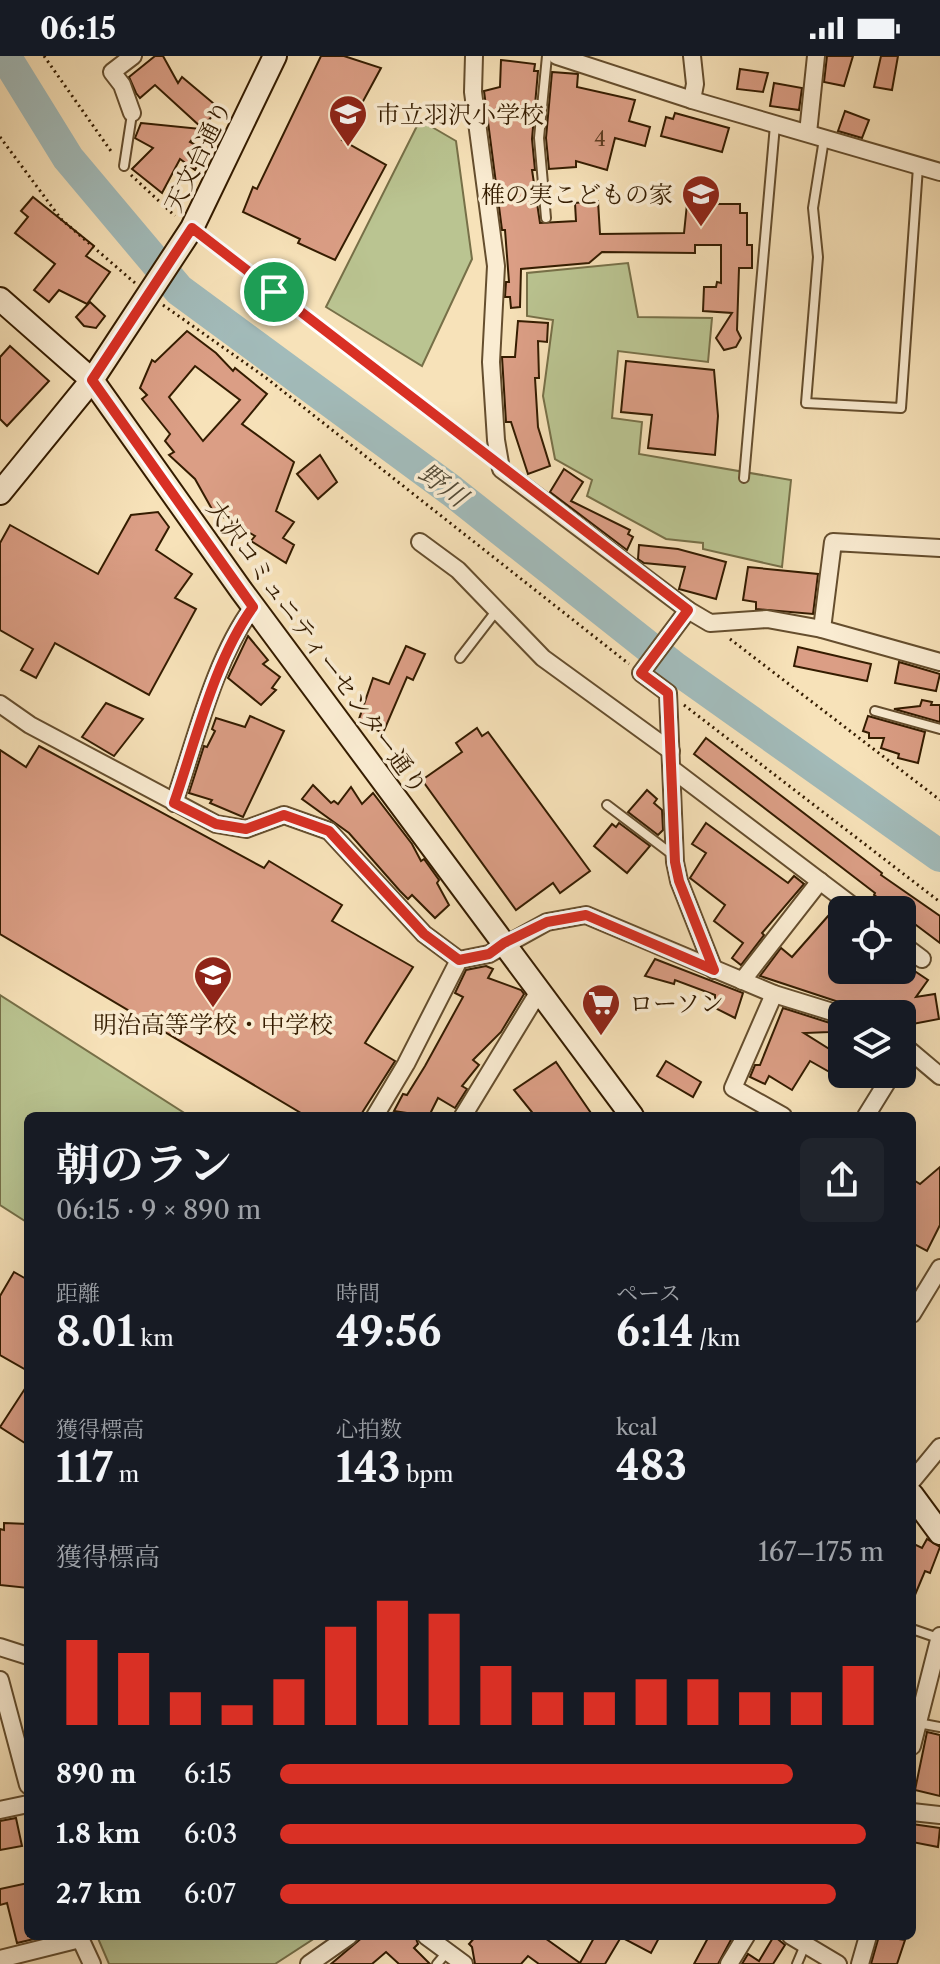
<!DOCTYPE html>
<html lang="ja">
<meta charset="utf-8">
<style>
body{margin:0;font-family:"Libre Caslon Text","Noto Serif JP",serif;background:#20242c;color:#f1f3f6;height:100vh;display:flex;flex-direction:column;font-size:30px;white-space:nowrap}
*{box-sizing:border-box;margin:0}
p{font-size:26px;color:#9ea1a6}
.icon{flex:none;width:44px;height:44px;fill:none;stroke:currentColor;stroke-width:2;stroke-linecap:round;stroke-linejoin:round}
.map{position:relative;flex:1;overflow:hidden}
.details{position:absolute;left:24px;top:1056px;width:892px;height:828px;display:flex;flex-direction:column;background:#171b24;border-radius:12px;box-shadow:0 8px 32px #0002}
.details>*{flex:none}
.buttons{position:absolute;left:828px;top:840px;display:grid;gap:16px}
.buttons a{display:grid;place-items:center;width:88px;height:88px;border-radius:12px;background:#171b24;box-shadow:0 8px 32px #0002;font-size:40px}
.pin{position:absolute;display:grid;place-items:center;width:68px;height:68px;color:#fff;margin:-34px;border:4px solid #fff;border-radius:50%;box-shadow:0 2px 8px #0007}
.round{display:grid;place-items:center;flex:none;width:84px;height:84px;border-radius:12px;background:#20242c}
.summary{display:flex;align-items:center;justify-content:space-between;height:136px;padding:0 32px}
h1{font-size:44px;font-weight:700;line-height:60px}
.figures{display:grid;grid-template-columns:repeat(3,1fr);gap:12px;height:136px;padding:8px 32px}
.figures div{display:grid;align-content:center}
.figures b{font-size:40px;font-weight:700}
.figures small{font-size:22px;font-weight:400}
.figures p{font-size:22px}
.chart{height:224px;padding:16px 32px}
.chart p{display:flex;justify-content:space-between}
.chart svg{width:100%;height:144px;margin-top:8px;stroke:#d93025;stroke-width:6}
ul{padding:0 32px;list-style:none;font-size:26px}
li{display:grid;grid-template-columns:128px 96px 1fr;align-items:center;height:60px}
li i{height:20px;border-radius:10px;background:#d93025}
.status{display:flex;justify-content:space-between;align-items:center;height:56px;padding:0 40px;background:#171b24;direction:ltr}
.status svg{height:22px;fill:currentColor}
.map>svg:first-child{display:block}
</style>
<div class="status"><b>06:15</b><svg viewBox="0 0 49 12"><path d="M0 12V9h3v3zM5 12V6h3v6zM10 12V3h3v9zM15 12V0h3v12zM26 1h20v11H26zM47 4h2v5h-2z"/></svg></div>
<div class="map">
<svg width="940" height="1908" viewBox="0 0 940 1908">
<rect width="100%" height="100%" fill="#f7e2b9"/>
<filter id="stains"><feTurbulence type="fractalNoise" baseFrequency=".0025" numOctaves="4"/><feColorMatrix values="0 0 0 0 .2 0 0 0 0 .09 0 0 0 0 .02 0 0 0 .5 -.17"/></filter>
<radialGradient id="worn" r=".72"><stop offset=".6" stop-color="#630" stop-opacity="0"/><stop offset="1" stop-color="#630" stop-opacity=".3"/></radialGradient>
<g fill="#bac491" stroke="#777048" stroke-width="2">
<path d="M420 64 456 85 472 203 422 310 326 251Z"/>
<path d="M628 207 638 261 712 262 708 306 618 295 612 362 642 366 639 398 791 424 782 511 703 493V487L666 483 587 440 592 424 555 403 543 340 553 264 527 260V217Z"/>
<path d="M0 939 189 1060H28V1167L0 1149Z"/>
<path d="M97 1880H318L275 1908H109Z"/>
</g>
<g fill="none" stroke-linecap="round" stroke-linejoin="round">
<path stroke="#a2bbba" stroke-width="32" d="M5 0 68 102 179 234 452 435 674 611 940 800"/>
</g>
<g fill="#db9e85" stroke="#341c00" stroke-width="2" fill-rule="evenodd">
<path d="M155 0H163L178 27 182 21 219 52 202 72 155 29 140 42 136 37 129 21Z"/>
<path d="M321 0H344L381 12 342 84 386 109 335 204 298 187 300 183 243 156 253 131 257 133Z"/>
<path d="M827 0H853L844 30 824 26Z"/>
<path d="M881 0H898L892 34 874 31Z"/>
<path d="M501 4 535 8 534 15H538L532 83 535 114H532L540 167 576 165 575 147 598 145 600 178 684 177 687 148H740V157H747V189H752V212H739L737 274 741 282 736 291 724 294 716 282 732 257 703 255 704 231H716L717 226 721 227V189H695V197L602 196 589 207 521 213 520 251 511 252 510 241H505L506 226H509L505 174H502L484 35 500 31Z"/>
<path d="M740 13 768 17 763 36 737 33Z"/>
<path d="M552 16 578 18 577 31 635 44 629 65 650 71 645 90 615 82 607 114 576 105V111L549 113 546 82Z"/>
<path d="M774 27 802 32 799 54 770 50Z"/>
<path d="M845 55 869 64 862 82 838 75Z"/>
<path d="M675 57 729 72 722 96 661 80 666 61 673 63Z"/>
<path d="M141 67 201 73 190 86 205 94 195 114 180 103 162 137 132 113 153 92 135 82Z"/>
<path d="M33 141 94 190 86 200 110 216 87 248 59 234 49 246 34 234 55 208 15 177 28 161 21 155Z"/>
<path d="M90 246 105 260 96 272 84 270 76 261Z"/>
<path d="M518 265 548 267 547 286 538 285 539 322H535L538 371 550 410 528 418 511 366H506L502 301H515Z"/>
<path d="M187 275 216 297 233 315 235 312 267 338 242 368 294 406 276 455 294 466 283 482 294 489 286 507 251 485 255 480 213 455 195 423 169 399 174 396 165 385 170 378 142 343 147 339 140 332 152 304 155 306ZM195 310 240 344 203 385 169 341Z"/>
<path d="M10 290 49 325 7 370 0 363V301Z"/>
<path d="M626 305 714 314 718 360 715 399 648 392 652 359 621 356Z"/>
<path d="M320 399 337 426 318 443 297 418Z"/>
<path d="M564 413 583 426 571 445 630 474 628 478 633 481 627 494 550 436Z"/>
<path d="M158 456 169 471 156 494 192 518 175 542 196 553 149 639 55 587 36 622 21 614 33 593 0 574V487L10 469 98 518 131 459Z"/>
<path d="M639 489 678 493 726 506 716 543 679 533 685 511 644 507 638 503Z"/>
<path d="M748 511 818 518 813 558 756 553V546L743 544Z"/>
<path d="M248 580 268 604 263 608 280 621 272 632 276 634 261 649 228 622Z"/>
<path d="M406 590 425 598 413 624 407 621 383 677 358 666 373 622 389 628Z"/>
<path d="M798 591 871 608 867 625 794 610Z"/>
<path d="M899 606 940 618 936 635 895 627Z"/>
<path d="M922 644 932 646 931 649H940V666L894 653 920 650Z"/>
<path d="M106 647 143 663 114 700 82 681Z"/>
<path d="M250 660 284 675 243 761 210 747 212 744 189 737 204 690 207 691 215 675 212 673 216 662 245 671Z"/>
<path d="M868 660 925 676 918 707 898 702 899 698 881 692 884 682H869V677L863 675Z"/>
<path d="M477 672 482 680 488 676 590 815 560 837 553 827 516 854 422 724 462 696 456 687Z"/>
<path d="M706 682 882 817 881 819 940 860V887L904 860 902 854H896L874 839 875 837 694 698Z"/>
<path d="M39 690 264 812 269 805 342 849 332 865 413 911 365 987 395 1005 360 1060H306L0 878V694L26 711Z"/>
<path d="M313 729 331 747 334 745 338 748 351 731 362 748 373 737 412 788 421 805 424 803 439 824 437 827 449 849 435 862 412 839 408 843 400 835 349 777 302 743Z"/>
<path d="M647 734 657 743 654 747 662 754 663 774 658 779 628 756Z"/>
<path d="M619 767 650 790 627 817 594 790 612 768 616 771Z"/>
<path d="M706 767 788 827 794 820 804 828 762 877 764 879 741 909 732 902 743 887 714 865 725 849 690 822 706 797 692 788Z"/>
<path d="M836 851 842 856V914L869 926 876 914H913L928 924 916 941 935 938 939 963 902 970V958H875L760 920 781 892 792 901Z"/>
<path d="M655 903 743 937 735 962 715 952V939L675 924 674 928 645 920Z"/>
<path d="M486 910 493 913 488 922 521 934 524 938 501 976 473 1004 479 1009 462 1030 467 1033 455 1052 438 1042 429 1060H411L413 1058 394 1055 403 1038 407 1039 425 1010 463 941 455 937 466 914Z"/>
<path d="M783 952 830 967 829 976 804 977 842 1001V1023L810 1005 792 1034 769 1020 765 1028 750 1021 755 1009H760Z"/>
<path d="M666 1005 701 1026 693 1041 657 1020Z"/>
<path d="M556 1006 593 1060H535L514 1034Z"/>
<path d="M940 1111V1169L927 1195 912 1187V1123L920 1128Z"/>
<path d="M14 1216 28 1224V1315L0 1299V1240Z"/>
<path d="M28 1328V1389L0 1371Z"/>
<path d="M4 1467 28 1468V1532L0 1529V1473L4 1474Z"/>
<path d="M927 1483 940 1491 930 1517 925 1515 912 1546V1487L922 1492Z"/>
<path d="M927 1676 940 1679V1740L915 1734Z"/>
<path d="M16 1762 22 1790 0 1794V1765Z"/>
<path d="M912 1768 940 1772 938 1791 912 1786Z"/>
<path d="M28 1827V1880H33L34 1883 17 1887 7 1847 0 1849V1833Z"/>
<path d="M364 1880H415L418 1888 414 1892 430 1908H399L386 1896 372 1908H331Z"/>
<path d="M476 1880H542L580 1907 595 1880H660L651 1897 621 1881 605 1908H539L528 1900 521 1908H475L472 1891 469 1888Z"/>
<path d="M709 1880H733L718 1908H694Z"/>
<path d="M774 1880 785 1889 773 1908H742L748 1898 759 1905Z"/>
<path d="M879 1880 905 1884 897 1908H871Z"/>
</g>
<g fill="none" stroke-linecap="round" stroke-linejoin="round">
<defs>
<g id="lane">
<path d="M824 83 813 152 818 201 806 347 901 352 918 111"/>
<path d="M124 110 132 58"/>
<path d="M546 162 539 82 547 0"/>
<path d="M744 422 775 69"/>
<path d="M460 602 497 554"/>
<path d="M875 655 940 673"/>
<path d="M607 749 673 799"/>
<path d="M912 1573 938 1582"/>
<path d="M918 1667 940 1671"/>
<path d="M437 1908 447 1896"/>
<path d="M797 1908 805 1889"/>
</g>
<g id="street">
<path d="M474 0 473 36 496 210 491 306 496 384 501 413 688 554"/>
<path d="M557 0 692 44 940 116"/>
<path d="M692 0 695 28 692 44"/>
<path d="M132 57 122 29 112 16 133 0"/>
<path d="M808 77 816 0"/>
<path d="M420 486 458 514 543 602 671 695"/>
<path d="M822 573 833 486 940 492"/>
<path d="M0 648 30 669 216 768 246 773 284 759 329 775 424 878 459 904 489 898 547 866 586 859 774 938 842 959"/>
<path d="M672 713 858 854"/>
<path d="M174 747C196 684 214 604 253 551"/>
<path d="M902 888 922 903"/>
<path d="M714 914 679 825 675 806 668 637 641 617 688 554 710 567 767 563 822 573 940 606"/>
<path d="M742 925 820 825"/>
<path d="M774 938 733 1032 783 1060"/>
<path d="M902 988 940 1020"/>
<path d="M375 1060 406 1008 459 904"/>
<path d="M463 1060 538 937"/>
<path d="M866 1060 892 1018"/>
<path d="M912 1258 940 1212"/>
<path d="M912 1425 940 1391"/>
<path d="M0 1591 28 1600"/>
<path d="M0 1624 28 1729"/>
<path d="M912 1690 940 1580"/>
<path d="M0 1754 28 1748"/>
<path d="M912 1756 940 1759"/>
<path d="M79 1880 92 1908"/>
<path d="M426 1880 464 1908"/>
<path d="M791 1880 838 1908"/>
<path d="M0 1903 80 1883"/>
<path d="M309 1908 349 1880"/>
<path d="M729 1908 746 1880"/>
<path d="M860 1908 868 1880"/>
</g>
<g id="secondary">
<path d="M0 243 92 324 241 534 632 1060"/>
<path d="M0 437 92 324 192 172 275 0"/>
<path d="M912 1439 940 1477"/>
</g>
</defs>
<use href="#lane" stroke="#654e2e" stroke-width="12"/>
<use href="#street" stroke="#654e2e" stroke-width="20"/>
<use href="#secondary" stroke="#341c00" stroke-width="26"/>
<g stroke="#341c00" stroke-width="3" stroke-dasharray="2 4" stroke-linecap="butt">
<path d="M44 0 113 98"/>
<path d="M0 81 61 163 135 227"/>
<path d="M131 119 175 160"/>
<path d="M207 184 482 398"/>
<path d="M163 249 265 321 629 608"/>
<path d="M730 583 940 744"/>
<path d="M684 649 940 846"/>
</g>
<use href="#lane" stroke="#faecd2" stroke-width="8"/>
<use href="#street" stroke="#faecd2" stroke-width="16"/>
<use href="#secondary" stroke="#faecd2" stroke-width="22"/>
</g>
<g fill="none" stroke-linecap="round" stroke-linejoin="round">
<defs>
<path id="route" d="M192 172 688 554 641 617 668 637 675 806 679 825 714 914 586 859 547 866 504 887 489 898 459 904 424 878 329 775 284 759 246 773 216 768 174 747C196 684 214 605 253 551L92 324Z"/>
</defs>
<use href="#route" stroke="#fff" stroke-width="16"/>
<use href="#route" stroke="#d93025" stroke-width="10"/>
</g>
<defs>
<symbol id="school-pin" viewBox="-11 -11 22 30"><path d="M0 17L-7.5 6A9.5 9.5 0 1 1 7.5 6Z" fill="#8f2418" stroke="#faecd2"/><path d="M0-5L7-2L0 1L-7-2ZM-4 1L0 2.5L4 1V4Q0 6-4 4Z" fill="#fff"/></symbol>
<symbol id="supermarket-pin" viewBox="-11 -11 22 30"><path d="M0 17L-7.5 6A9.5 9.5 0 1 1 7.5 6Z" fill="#8f2418" stroke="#faecd2"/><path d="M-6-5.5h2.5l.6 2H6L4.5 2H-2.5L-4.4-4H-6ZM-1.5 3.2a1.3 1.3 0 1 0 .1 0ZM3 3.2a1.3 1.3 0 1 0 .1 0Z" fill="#fff"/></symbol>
</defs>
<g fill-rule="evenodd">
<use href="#school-pin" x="326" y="36" width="44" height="60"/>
<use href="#school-pin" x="679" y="116" width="44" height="60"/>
<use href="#school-pin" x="191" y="897" width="44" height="60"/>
<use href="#supermarket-pin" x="579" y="925" width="44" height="60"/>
</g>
<g text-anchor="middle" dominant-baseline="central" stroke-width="7" stroke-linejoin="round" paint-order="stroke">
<g font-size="20" fill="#5e3c21">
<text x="600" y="83">4</text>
</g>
<g font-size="24" fill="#341c00" stroke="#faecd2" text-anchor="start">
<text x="376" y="58">市立羽沢小学校</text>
<text x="673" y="138" text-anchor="end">椎の実こどもの家</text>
<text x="629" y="947">ローソン</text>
<text x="213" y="968" text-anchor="middle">明治高等学校・中学校</text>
</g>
<g font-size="24" fill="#341c00" stroke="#faecd2">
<text transform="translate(198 100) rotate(-64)">天文台通り</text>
<text transform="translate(317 591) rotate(54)">大沢コミュニティーセンター通り</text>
</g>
<g font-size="26" font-style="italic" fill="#554c38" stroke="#faecd2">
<text transform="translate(443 429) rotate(37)">野川</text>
</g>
</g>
<rect width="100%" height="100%" filter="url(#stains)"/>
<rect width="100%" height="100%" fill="url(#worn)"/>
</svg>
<div class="buttons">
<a><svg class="icon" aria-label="locate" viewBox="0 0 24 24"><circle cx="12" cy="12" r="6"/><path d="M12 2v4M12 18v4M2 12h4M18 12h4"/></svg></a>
<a><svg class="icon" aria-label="layers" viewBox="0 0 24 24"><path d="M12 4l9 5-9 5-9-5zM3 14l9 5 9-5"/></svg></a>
</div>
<div class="pin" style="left:274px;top:236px;background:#1e9e55"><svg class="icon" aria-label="arrive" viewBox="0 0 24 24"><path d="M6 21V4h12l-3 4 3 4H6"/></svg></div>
<section class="details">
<div class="summary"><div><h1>朝のラン</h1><p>06:15 · 9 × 890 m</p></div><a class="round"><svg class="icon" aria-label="share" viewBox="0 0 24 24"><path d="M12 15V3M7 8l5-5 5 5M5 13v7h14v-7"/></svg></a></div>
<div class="figures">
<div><p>距離</p><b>8.01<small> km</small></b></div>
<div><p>時間</p><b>49:56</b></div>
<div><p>ペース</p><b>6:14<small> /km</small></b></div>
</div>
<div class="figures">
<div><p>獲得標高</p><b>117<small> m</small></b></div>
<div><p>心拍数</p><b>143<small> bpm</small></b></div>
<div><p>kcal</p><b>483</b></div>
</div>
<div class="chart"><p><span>獲得標高</span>167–175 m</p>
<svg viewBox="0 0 160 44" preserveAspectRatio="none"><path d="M5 44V18M15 44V22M25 44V34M35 44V38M45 44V30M55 44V14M65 44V6M75 44V10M85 44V26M95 44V34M105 44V34M115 44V30M125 44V30M135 44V34M145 44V34M155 44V26"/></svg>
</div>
<ul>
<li><b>890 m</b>6:15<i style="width:85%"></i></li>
<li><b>1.8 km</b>6:03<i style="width:97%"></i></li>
<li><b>2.7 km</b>6:07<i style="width:92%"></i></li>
</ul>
</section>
</div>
